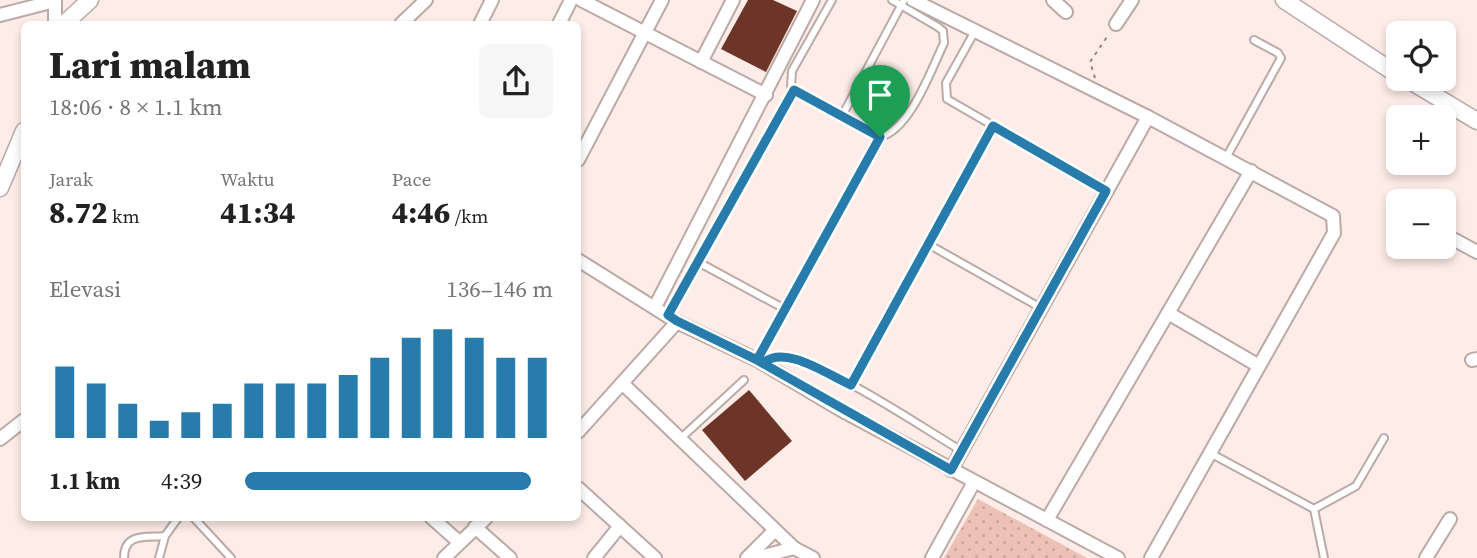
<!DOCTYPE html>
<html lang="id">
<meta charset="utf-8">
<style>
body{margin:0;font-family:"Source Serif 4",serif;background:#f6f6f6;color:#222;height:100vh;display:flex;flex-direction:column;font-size:26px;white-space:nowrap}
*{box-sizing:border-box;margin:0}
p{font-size:23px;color:#767676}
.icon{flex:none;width:38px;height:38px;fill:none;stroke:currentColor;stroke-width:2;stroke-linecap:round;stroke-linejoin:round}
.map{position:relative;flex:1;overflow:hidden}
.details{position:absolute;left:21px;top:21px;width:560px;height:500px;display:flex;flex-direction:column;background:#fff;border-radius:10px;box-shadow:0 4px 10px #0003}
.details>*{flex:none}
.controls{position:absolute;left:1386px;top:21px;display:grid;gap:14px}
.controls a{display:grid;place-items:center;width:70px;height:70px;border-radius:10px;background:#fff;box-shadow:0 4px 10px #0003;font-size:35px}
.pin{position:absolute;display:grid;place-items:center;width:60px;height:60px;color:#fff;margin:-72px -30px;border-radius:50% 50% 50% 0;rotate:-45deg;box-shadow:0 0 7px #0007}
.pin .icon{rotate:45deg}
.round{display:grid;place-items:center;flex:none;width:74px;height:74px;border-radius:10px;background:#f6f6f6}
.summary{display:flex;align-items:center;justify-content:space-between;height:119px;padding:0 28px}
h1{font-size:38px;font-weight:800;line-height:52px}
.metrics{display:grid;grid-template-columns:repeat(3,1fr);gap:10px;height:119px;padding:7px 28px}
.metrics div{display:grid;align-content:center}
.metrics b{font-size:30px;font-weight:800}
.metrics small{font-size:19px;font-weight:400}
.metrics p{font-size:19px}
.chart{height:196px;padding:14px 28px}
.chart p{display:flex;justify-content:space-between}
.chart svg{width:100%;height:126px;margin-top:7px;stroke:#277cac;stroke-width:6}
ul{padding:0 28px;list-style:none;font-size:23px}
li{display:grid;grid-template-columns:112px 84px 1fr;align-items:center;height:52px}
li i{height:18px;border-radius:9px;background:#277cac}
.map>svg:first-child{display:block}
</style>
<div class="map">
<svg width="1477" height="558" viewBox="0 0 1477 558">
<defs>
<pattern id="green-dots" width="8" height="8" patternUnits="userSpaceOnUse" patternTransform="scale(1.75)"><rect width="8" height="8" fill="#eec1b6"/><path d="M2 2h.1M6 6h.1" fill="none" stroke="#cca59c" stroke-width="1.8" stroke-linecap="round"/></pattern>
</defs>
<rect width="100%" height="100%" fill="#fdece7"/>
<path fill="url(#green-dots)" d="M978 499 1087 558H944Z"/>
<g fill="#6d3528">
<path d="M748 0H773L797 11 766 72 721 49Z"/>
<path d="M749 390 792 441 745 481 702 430Z"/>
</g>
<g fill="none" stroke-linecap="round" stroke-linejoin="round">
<defs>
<g id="lane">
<path d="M832 0 792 71 791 87 880 137"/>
<path d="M975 31 946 83 947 99 1106 191"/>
<path d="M842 116 904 0"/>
<path d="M1226 158 1281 58 1278 53 1254 40"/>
<path d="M928 244 1041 308"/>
<path d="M698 262 783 308"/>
<path d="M668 315 794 90"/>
<path d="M757 360 880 137C910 130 931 70 944 43L943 31 938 27 892 0"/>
<path d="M763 363 775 356C825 360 916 424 962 451"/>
<path d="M851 385 993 126"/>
<path d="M680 439 744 380"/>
<path d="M1210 453 1314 509 1324 558"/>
<path d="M1314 509 1356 486 1384 438"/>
<path d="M194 518 231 558"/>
<path d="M124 558C124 532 147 538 165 536"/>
<path d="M159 558 165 536 178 518"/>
</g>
<g id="street">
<path d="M581 0 766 95"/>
<path d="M913 0 1148 117 1333 216 1334 233 1151 558"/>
<path d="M1053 0 1066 12"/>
<path d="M0 15 55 1"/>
<path d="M55 24V0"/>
<path d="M401 24 426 0"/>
<path d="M480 24 492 0"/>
<path d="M559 24 571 0"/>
<path d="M1116 24 1132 0"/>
<path d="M701 62 733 0"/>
<path d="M578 160 662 0"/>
<path d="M1455 240 1477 252"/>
<path d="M578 260 677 322 757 360 841 410 1118 558"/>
<path d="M655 307 813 0"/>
<path d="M1168 313 1259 366"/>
<path d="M1472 360 1477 359"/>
<path d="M622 383 794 548 813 558"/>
<path d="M578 432 677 322"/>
<path d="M0 439 24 420"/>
<path d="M951 470 1148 117"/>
<path d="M578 488 655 558"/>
<path d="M432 518 459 542"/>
<path d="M1047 520 1251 171"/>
<path d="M475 527 510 558"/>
<path d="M444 558 486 518"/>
<path d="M594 558 620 526"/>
<path d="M747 558 775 530"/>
<path d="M756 558 794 548"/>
<path d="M932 558 974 482"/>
<path d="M1426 558 1450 519"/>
</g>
<g id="secondary">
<path d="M1284 0 1398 75"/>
<path d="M64 24 90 0"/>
<path d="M1407 79 1477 121"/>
<path d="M0 188 24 131"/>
</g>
</defs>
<use href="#lane" stroke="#bbaaa6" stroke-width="10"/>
<use href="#street" stroke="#bbaaa6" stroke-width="16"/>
<use href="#secondary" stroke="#bbaaa6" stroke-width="19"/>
<path stroke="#908581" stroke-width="2" stroke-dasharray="3.5 5" stroke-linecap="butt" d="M1095 78 1090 62 1109 34"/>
<use href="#lane" stroke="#fff" stroke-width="6"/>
<use href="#street" stroke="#fff" stroke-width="12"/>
<use href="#secondary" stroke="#fff" stroke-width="16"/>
</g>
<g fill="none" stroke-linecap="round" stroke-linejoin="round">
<defs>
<path id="route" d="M880 137 757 360 951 470 1106 191 993 126 851 385C828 375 785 344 763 363L757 360 677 321 668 315 794 90 880 137"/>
</defs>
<use href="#route" stroke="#fff" stroke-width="14"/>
<use href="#route" stroke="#277cac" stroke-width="9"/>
</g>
</svg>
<div class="controls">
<a><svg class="icon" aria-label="locate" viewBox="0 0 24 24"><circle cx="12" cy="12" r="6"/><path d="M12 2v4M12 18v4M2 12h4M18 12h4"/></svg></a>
<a>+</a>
<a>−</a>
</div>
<div class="pin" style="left:880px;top:137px;background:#1e9e55"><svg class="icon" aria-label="arrive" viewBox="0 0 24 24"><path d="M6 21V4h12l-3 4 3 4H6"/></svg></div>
<section class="details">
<div class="summary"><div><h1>Lari malam</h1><p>18:06 · 8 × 1.1 km</p></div><a class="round"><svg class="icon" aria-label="share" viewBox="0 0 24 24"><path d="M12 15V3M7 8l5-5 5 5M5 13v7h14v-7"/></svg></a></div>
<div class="metrics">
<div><p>Jarak</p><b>8.72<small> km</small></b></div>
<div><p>Waktu</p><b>41:34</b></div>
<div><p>Pace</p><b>4:46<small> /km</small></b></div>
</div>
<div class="chart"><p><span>Elevasi</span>136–146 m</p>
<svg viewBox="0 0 160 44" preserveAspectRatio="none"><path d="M5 44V19M15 44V25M25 44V32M35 44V38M45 44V35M55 44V32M65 44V25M75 44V25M85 44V25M95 44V22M105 44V16M115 44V9M125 44V6M135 44V9M145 44V16M155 44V16"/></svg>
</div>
<ul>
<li><b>1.1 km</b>4:39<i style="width:93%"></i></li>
</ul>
</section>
</div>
